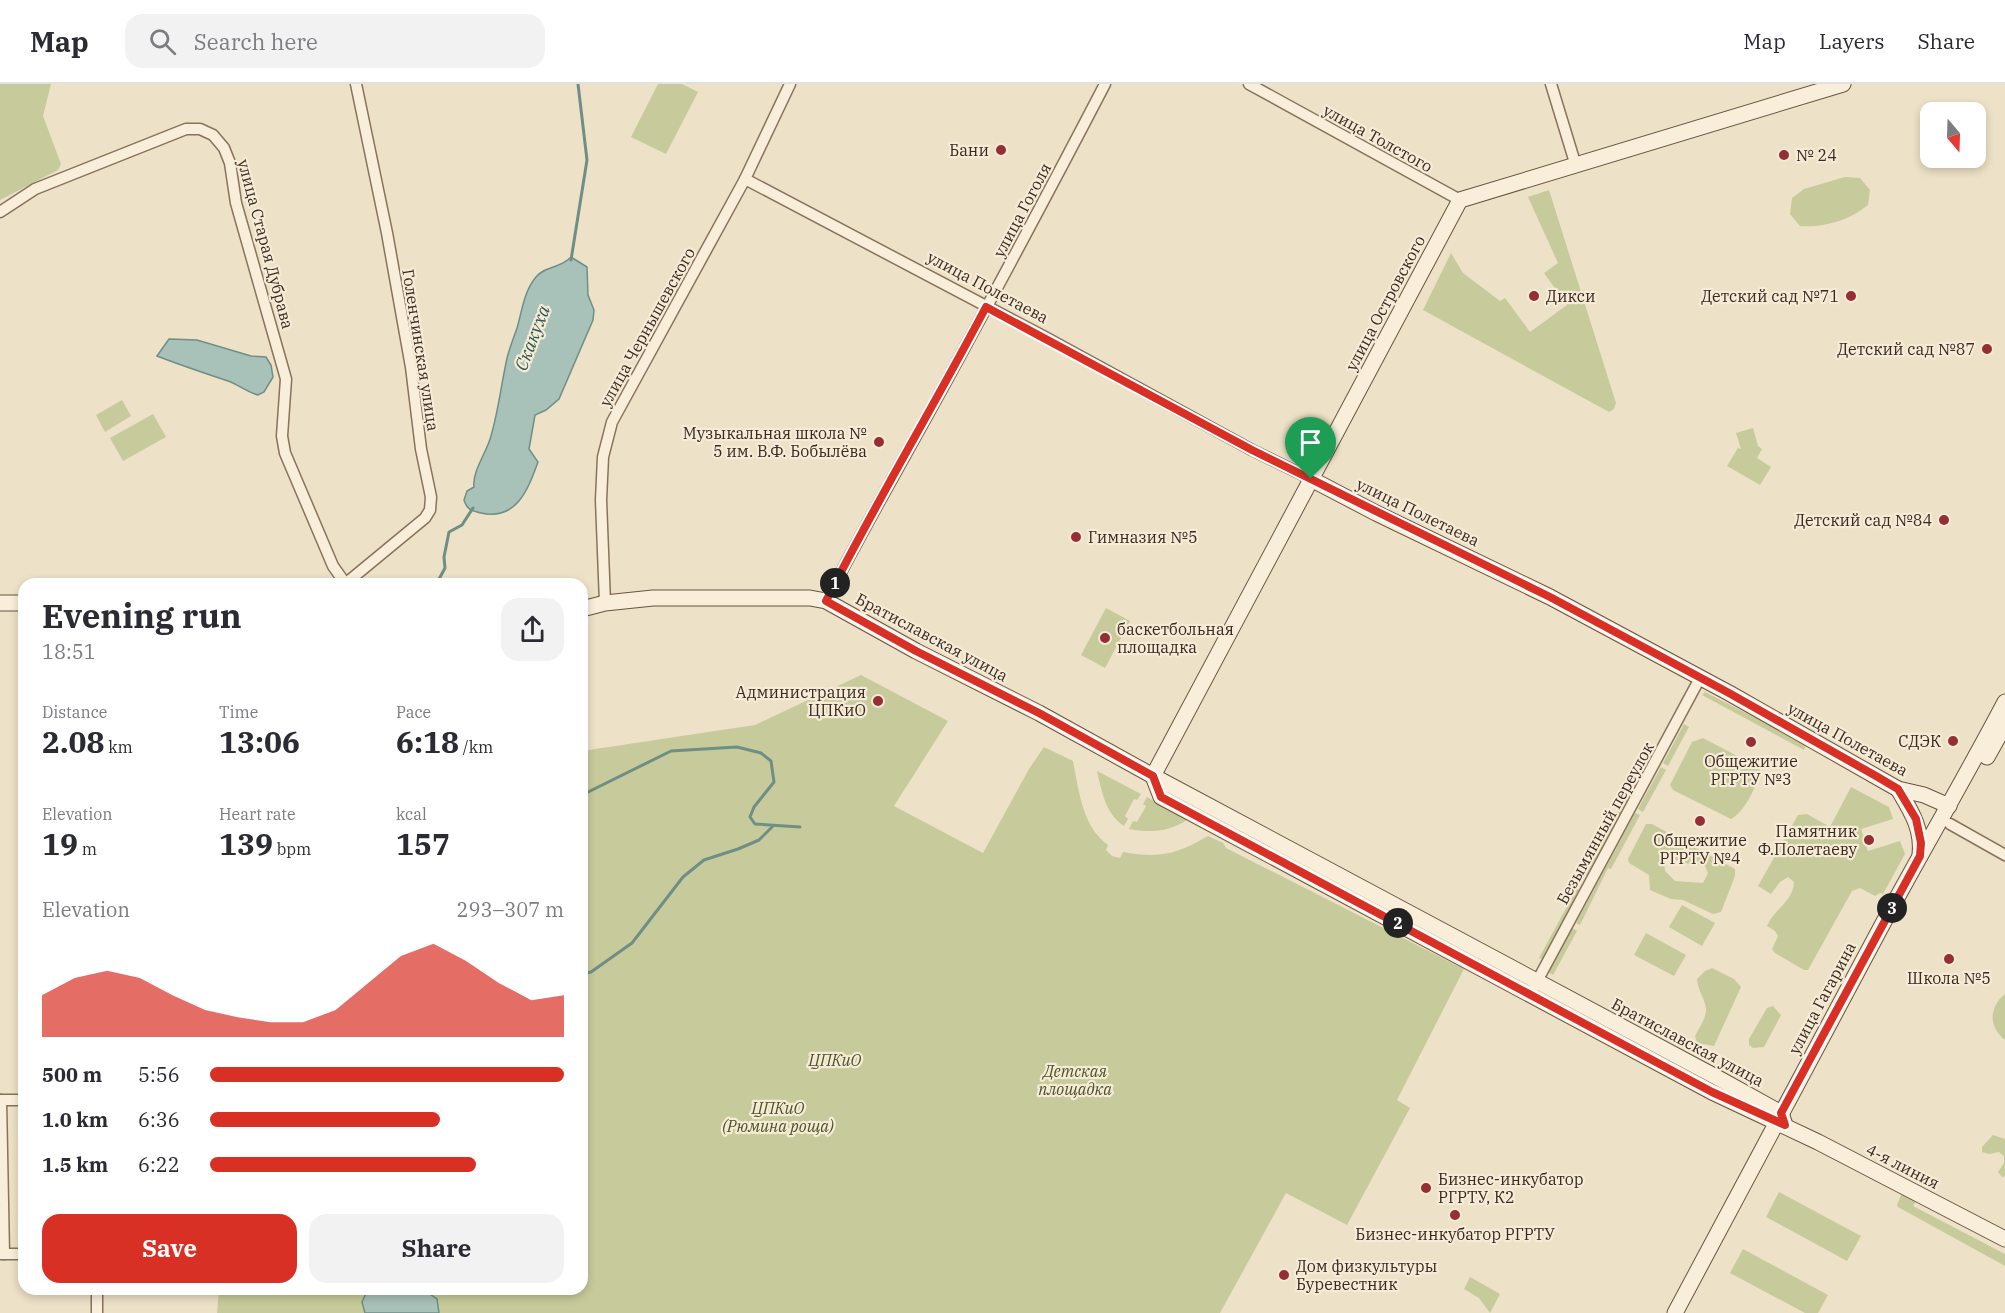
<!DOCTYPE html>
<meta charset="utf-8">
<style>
body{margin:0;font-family:"IBM Plex Serif",serif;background:#f2f2f3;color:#2b2b33;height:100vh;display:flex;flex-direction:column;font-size:22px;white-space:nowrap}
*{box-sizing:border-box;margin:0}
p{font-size:20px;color:#7c7c81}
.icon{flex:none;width:33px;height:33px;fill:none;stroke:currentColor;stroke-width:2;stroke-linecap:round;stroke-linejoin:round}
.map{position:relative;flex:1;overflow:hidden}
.sheet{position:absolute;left:18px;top:494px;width:570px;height:717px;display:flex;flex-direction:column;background:#fff;border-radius:18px;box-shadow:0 3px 9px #0003}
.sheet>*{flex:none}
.needle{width:39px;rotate:161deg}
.controls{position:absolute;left:1920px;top:18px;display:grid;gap:12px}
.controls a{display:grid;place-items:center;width:66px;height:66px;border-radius:12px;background:#fff;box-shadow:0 3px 9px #0003;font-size:30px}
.pin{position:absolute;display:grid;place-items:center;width:51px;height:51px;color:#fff;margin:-62px -26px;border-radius:50% 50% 50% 0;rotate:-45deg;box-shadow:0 0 6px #0007}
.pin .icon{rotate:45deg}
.km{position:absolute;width:30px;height:30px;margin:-15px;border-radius:50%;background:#222;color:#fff;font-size:16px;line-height:30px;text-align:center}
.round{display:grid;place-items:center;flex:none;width:63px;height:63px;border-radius:18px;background:#f2f2f3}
.head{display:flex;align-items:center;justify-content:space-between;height:102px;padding:0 24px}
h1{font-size:33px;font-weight:700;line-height:45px}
.figures{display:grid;grid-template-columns:repeat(3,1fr);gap:9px;height:102px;padding:6px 24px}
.figures div{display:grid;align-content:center}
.figures b{font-size:30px;font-weight:700}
.figures small{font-size:16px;font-weight:400}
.figures p{font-size:16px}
.chart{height:168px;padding:12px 24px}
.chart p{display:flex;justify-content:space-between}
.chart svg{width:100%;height:108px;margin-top:6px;fill:#d93025;opacity:.7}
.primary-button{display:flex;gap:12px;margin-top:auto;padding:12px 24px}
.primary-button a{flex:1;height:69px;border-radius:18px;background:#d93025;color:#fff;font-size:24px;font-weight:700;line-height:69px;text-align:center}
.primary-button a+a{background:#f2f2f3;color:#2b2b33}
ul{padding:0 24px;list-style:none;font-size:20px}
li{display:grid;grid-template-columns:96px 72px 1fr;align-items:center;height:45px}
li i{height:15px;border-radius:8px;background:#d93025}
header{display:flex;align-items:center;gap:36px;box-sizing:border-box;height:84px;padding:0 30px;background:#fff;border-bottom:2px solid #e1e1e2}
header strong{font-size:28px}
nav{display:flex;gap:33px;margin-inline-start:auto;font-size:21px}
.search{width:420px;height:54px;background:#f2f2f3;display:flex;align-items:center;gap:15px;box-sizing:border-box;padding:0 21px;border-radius:18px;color:#7c7c81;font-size:22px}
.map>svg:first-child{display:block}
</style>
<header>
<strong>Map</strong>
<div class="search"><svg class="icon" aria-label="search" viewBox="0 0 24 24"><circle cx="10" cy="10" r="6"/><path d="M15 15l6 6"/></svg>Search here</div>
<nav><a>Map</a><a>Layers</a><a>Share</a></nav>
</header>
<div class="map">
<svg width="2005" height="1229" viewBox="0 0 2005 1229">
<rect width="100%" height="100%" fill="#ede1c7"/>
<g fill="#c7cb9b" fill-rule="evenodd">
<path d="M0 0H51L43 32 61 80 58 86 0 116Z"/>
<path d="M658 0H682L698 8 666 70 631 53Z"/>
<path d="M1845 93 1860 94 1870 106 1868 121C1850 136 1824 144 1800 142L1790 130 1792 114 1804 105Z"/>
<path d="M1549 106 1616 319 1614 325 1609 328 1423 226 1451 169 1463 189 1500 217 1505 214 1530 248 1567 221 1544 189 1558 179 1528 113Z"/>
<path d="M122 316 131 332 105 348 96 331Z"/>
<path d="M153 330 166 353 123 377 110 354Z"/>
<path d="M1753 344 1758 362 1762 365 1757 374 1771 383 1760 401 1727 382 1738 364 1741 365 1736 349Z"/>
<path d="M1106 524 1130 537 1105 584 1081 571Z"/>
<path d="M861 591 948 637 894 722 983 769 1029 685 1044 663 1073 677C1079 707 1082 742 1108 761L1106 766 1112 772 1120 774 1123 768C1159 775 1177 770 1208 752L1223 759 1226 764 1464 885 1397 1016 1410 1024 1347 1141 1286 1109 1220 1229H439L437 1215 430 1210 426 1205 582 1204V667L755 641Z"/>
<path d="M1705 608 1806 660 1804 666 1702 611Z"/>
<path d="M1684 640 1689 643 1668 682 1663 679Z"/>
<path d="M1703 654 1760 684C1760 697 1744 729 1731 735L1673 706 1670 701 1692 658Z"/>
<path d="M1661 683 1666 686 1643 728 1638 725Z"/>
<path d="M1097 687 1141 710 1137 716 1134 715 1125 732 1128 735 1124 742C1105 729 1102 708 1097 687Z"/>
<path d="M1851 703 1889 723 1893 735 1861 745 1868 767 1900 757 1905 770 1883 810 1880 809 1875 812 1860 804 1852 807 1808 886H1804L1775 869 1772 865 1778 852 1775 847 1767 842C1774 825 1793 818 1794 798L1788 793 1780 798 1771 810 1758 802 1798 731 1807 730 1830 743Z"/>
<path d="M1630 705 1633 707 1587 791 1584 790Z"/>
<path d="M1147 713 1187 736C1168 748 1151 749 1129 745L1133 737 1137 738 1146 722 1143 720Z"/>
<path d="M1635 729 1640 731 1611 785 1608 784 1580 841 1576 839Z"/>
<path d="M1646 740H1652L1735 785V792L1721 828 1713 830 1683 816 1671 815 1650 806 1649 791 1629 779 1628 775ZM1668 772 1684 779 1705 782 1708 789 1703 799 1675 797 1665 787 1664 778Z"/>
<path d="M1577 804 1579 806 1542 875 1539 874Z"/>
<path d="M1682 821 1715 839 1702 862 1669 843Z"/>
<path d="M1572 844 1577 847 1553 891 1548 888Z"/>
<path d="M1646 849 1686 871 1674 892 1634 871Z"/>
<path d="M1712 884 1734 895 1741 903 1714 962 1697 959 1695 952C1699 944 1707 933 1706 924 1704 913 1698 907 1697 895L1705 887Z"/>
<path d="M2005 910V956C1988 943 1989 923 2005 910Z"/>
<path d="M1773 922 1781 931 1764 963 1753 964 1749 961V955L1767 924Z"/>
<path d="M1993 1051 2005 1055V1092L2002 1093 1998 1088 2004 1079V1072L1999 1068 1989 1070 1982 1068V1063Z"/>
<path d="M1779 1108 1861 1152 1847 1177 1766 1133Z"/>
<path d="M1902 1109 1916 1117 1913 1122 2005 1170V1182L1898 1123 1897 1121Z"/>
<path d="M1743 1165 1828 1211 1818 1229H1805L1730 1189Z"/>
<path d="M1470 1193 1500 1210 1490 1229 1479 1214 1464 1205Z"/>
<path d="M219 1205H368L362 1218 365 1229H217Z"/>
</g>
<g fill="#a8c1b9" stroke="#6f8f86" stroke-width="1.5">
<path d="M571 173 587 183 588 211 594 226 593 236 559 315 546 326 535 331 529 365 538 378C528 405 517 437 481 429 472 427 467 426 464 416L467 407 474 403C472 387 487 368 491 352 498 328 501 303 506 279 508 267 513 256 517 244 522 227 524 207 536 193 546 181 560 185 571 173Z"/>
<path d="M169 255 197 256 251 272 266 273 271 281 273 293 264 308 258 311C247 308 239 301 228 297 204 289 180 281 157 272Z"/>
<path d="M368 1205H426L430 1210 437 1215 439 1229H365L362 1218Z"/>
</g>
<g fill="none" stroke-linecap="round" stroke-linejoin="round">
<g stroke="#6f8f86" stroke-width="3">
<path d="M571 176 587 76 578 0"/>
<path d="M438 497 445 484 444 473 449 448 462 441 473 424"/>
<path d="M582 711 671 667 737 663 761 669 771 677 774 698 754 723 750 733 755 740 800 743"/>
<path d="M582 890 591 888 632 859 683 793 704 776 738 765 759 756 773 742"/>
</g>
<defs>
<g id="street">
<path d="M1249 0 1460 116"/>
<path d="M1551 0 1576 82"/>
<path d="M745 95 1045 253 1252 366 1311 395"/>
<path d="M0 128 35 105 186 45H200L213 51 224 64 230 79 236 119 286 295 282 352 285 369 333 482 345 499"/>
<path d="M345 500 425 434 430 426 431 413 421 365 411 283 387 149 356 0"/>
<path d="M826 517C864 443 906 371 946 298 1000 199 1053 100 1105 0"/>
<path d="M605 519 601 416 603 373 612 338 745 95 790 0"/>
<path d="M1950 740 2005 771"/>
<path d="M1534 903 1700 594"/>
<path d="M0 1016H24"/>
<path d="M1 1016 4 1170"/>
<path d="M0 1170H24"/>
<path d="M97 1204V1229"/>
</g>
<g id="secondary">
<path d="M1311 395 1376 429 1550 513 1729 609 1898 705 1924 711 1949 722"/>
<path d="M0 519H24"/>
<path d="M582 525 605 519 653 514H810L826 517 916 567 1039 629 1153 692 1718 994 1781 1029 1785 1041"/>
<path d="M1987 673 2005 641"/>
<path d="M1153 692 1460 116 1843 0"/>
<path d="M1153 692 1161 713 1712 1008 1818 1058 2005 1155"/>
<path d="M1898 705C1911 727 1923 745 1920 772"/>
<path d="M1675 1229C1744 1101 1811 972 1880 845 1921 769 1965 694 2005 618"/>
</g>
</defs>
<use href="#street" stroke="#88735d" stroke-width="13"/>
<use href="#secondary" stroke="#6a5440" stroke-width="17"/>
<use href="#street" stroke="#f8eeda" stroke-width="10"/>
<use href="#secondary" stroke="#f8eeda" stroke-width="15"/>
</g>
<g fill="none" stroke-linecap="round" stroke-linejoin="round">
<defs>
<path id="route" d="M986 223 1252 366 1550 513 1729 609 1876 692 1898 705 1916 735 1921 759 1920 772 1781 1029 1785 1041 1712 1008 1161 713 1153 692 1039 629 916 567 826 517C876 418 934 322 986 223Z"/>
</defs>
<use href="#route" stroke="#fff" stroke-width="12"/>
<use href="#route" stroke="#d93025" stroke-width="8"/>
</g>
<g fill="#952f33" stroke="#f5ebd6" stroke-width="2">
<circle cx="1001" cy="66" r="6"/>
<circle cx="1784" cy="71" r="6"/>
<circle cx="1534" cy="212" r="6"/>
<circle cx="1851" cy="212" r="6"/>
<circle cx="1987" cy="265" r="6"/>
<circle cx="879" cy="358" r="6"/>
<circle cx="1944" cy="436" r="6"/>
<circle cx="1076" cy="453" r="6"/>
<circle cx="1105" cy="554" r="6"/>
<circle cx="878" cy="617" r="6"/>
<circle cx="1953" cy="657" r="6"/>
<circle cx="1751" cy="658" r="6"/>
<circle cx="1700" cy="737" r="6"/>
<circle cx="1869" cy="756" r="6"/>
<circle cx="1949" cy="875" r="6"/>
<circle cx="1426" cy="1104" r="6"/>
<circle cx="1455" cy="1131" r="6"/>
<circle cx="1284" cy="1191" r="6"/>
</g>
<g text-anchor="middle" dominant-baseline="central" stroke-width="4.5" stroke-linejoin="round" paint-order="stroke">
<g font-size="16" fill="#392b20" stroke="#f5ebd6">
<text transform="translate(1378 54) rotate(29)">улица Толстого</text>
<text transform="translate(1022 126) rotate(-62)">улица Гоголя</text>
<text transform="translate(266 160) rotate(75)">улица Старая Дубрава</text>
<text transform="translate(988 203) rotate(28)">улица Полетаева</text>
<text transform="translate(1385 219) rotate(-62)">улица Островского</text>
<text transform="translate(647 243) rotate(-61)">улица Чернышевского</text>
<text transform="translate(421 266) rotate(81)">Голенчинская улица</text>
<text transform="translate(1418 428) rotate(26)">улица Полетаева</text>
<text transform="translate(932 553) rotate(28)">Братиславская улица</text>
<text transform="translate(1848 655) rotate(29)">улица Полетаева</text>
<text transform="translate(1605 739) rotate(-61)">Безымянный переулок</text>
<text transform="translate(1822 914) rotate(-62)">улица Гагарина</text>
<text transform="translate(1688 958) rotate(28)">Братиславская улица</text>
<text transform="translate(1903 1082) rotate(27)">4-я линия</text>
</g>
<g font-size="16" fill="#392b20" stroke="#f5ebd6" text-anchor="end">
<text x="989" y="66">Бани</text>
<text x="1796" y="71" text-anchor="start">№ 24</text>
<text x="1546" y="212" text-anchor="start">Дикси</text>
<text x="1839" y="212">Детский сад №71</text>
<text x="1975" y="265">Детский сад №87</text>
<text x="867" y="349">Музыкальная школа №<tspan x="867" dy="18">5 им. В.Ф. Бобылёва</tspan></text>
<text x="1932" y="436">Детский сад №84</text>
<text x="1088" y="453" text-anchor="start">Гимназия №5</text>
<text x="1117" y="545" text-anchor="start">баскетбольная<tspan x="1117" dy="18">площадка</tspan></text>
<text x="866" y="608">Администрация<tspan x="866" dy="18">ЦПКиО</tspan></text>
<text x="1941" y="657">СДЭК</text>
<text x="1751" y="677" text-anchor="middle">Общежитие<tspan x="1751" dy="18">РГРТУ №3</tspan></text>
<text x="1857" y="747">Памятник<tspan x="1857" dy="18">Ф.Полетаеву</tspan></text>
<text x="1700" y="756" text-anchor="middle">Общежитие<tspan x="1700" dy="18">РГРТУ №4</tspan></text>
<text x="1949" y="894" text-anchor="middle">Школа №5</text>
<text x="1438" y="1095" text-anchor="start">Бизнес-инкубатор<tspan x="1438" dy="18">РГРТУ, К2</tspan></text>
<text x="1455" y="1150" text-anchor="middle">Бизнес-инкубатор РГРТУ</text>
<text x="1296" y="1182" text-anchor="start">Дом физкультуры<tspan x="1296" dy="18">Буревестник</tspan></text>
</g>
<g font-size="16" font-style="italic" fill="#4a5527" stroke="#f5ebd6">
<text x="835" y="976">ЦПКиО</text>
<text x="1075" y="987">Детская<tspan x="1075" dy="18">площадка</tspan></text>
<text x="778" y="1024">ЦПКиО<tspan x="778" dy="18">(Рюмина роща)</tspan></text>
</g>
<g font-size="18" font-style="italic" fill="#305854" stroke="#f5ebd6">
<text transform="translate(532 254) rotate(-69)">Скакуха</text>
</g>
</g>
</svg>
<div class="controls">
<a><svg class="needle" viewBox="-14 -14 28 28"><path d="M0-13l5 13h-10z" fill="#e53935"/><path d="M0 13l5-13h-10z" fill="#7c7c81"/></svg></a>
</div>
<div class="pin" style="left:1311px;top:395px;background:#1e9e55"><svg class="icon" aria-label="arrive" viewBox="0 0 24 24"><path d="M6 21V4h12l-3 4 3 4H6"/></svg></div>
<b class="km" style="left:835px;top:499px">1</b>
<b class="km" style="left:1398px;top:839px">2</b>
<b class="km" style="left:1892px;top:824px">3</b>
<section class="sheet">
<div class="head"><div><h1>Evening run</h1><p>18:51</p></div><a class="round"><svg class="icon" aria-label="share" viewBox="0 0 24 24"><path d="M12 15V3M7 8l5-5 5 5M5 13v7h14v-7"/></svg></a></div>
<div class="figures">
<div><p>Distance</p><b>2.08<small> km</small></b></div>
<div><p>Time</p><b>13:06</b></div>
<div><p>Pace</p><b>6:18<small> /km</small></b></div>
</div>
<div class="figures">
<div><p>Elevation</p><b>19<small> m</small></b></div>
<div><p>Heart rate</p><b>139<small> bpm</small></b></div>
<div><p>kcal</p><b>157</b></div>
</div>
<div class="chart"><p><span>Elevation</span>293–307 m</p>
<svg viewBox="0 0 160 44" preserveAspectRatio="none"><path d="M0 44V27L10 20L20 17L30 20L40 27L50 33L60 36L70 38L80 38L90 33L100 22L110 11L120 6L130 13L140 22L150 29L160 27V44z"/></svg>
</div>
<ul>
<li><b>500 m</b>5:56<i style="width:100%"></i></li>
<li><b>1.0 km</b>6:36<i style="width:65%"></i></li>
<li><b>1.5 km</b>6:22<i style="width:75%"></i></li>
</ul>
<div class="primary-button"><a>Save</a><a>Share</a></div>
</section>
</div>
